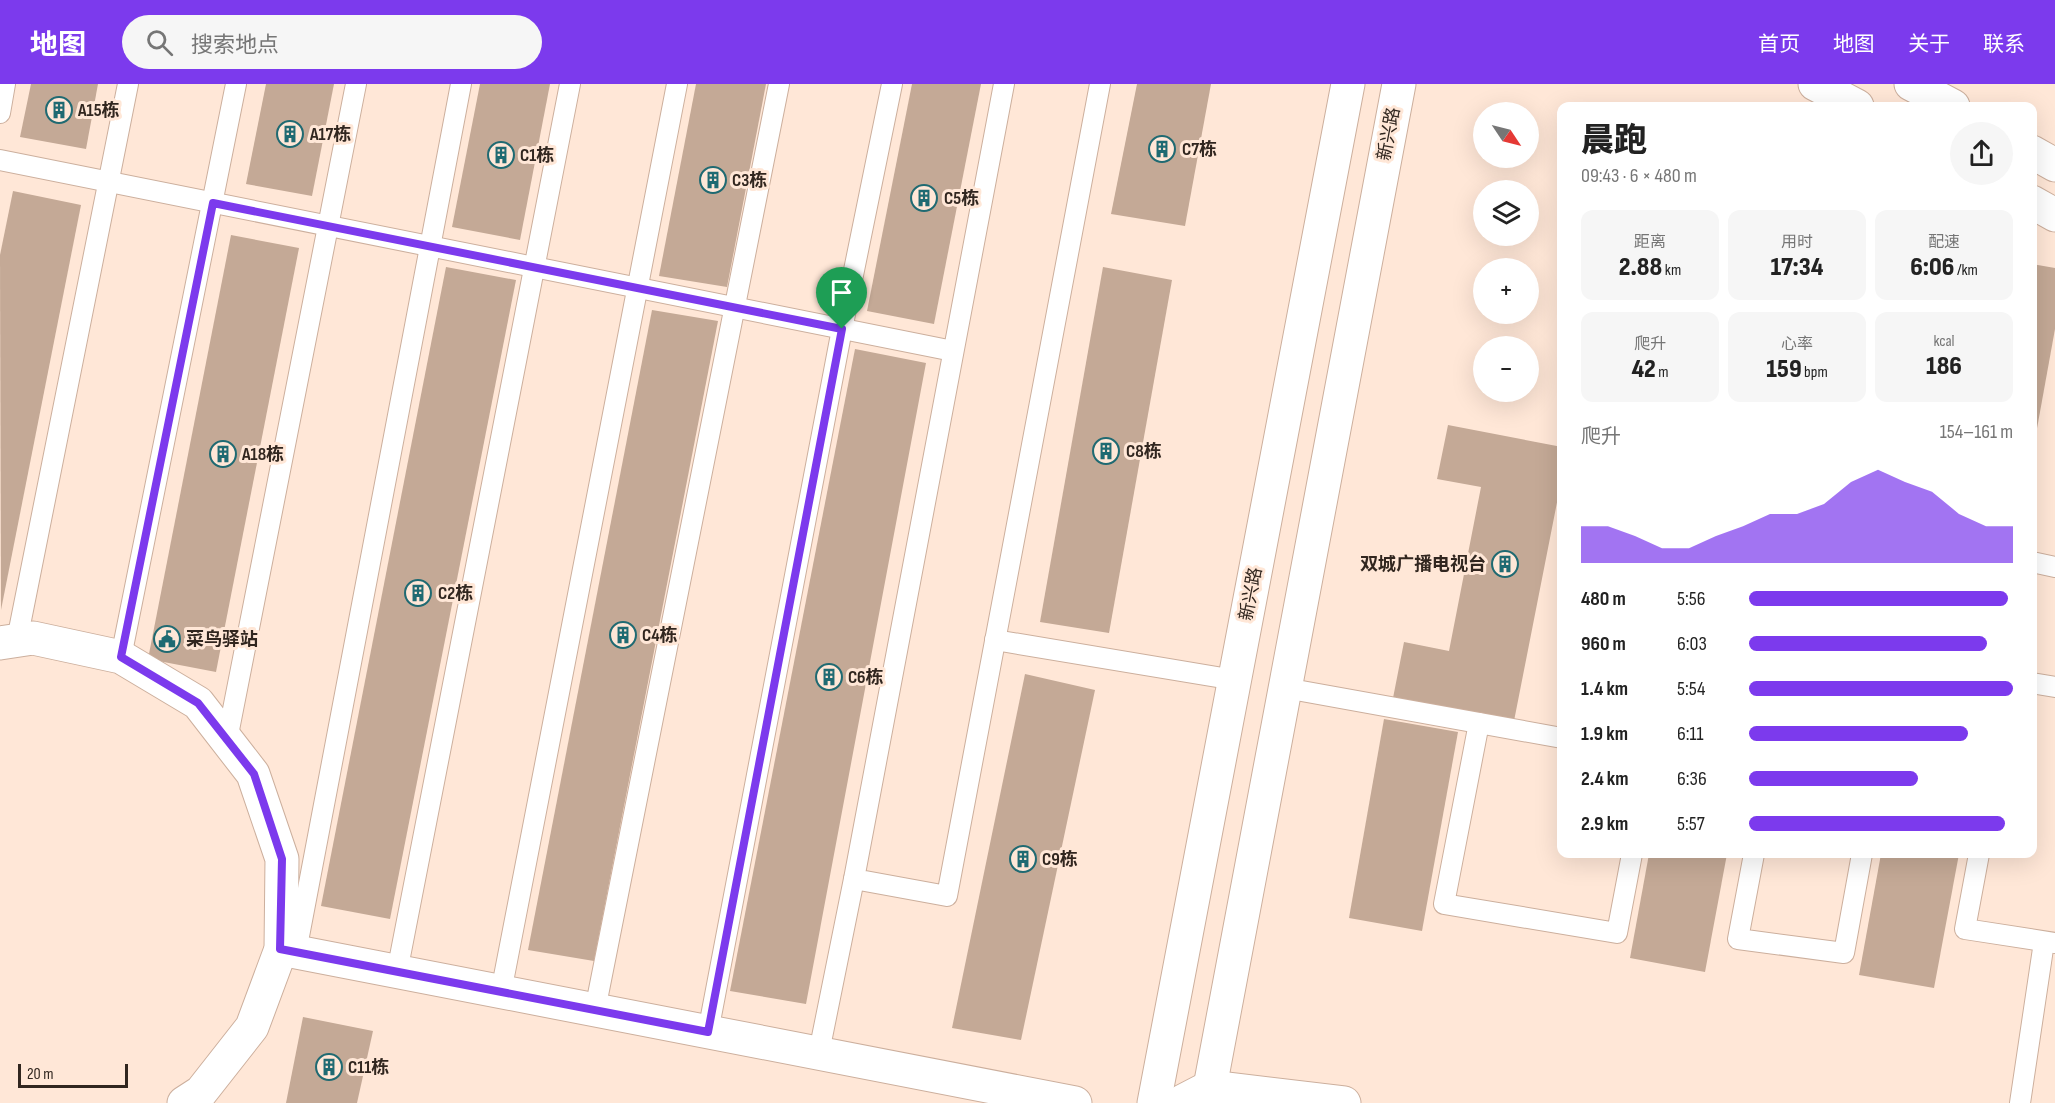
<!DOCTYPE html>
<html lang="zh">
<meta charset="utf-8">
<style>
body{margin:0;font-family:"Sofia Sans Condensed","Noto Sans SC",sans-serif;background:#f6f6f6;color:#222;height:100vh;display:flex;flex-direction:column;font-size:22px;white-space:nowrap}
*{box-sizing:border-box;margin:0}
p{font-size:20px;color:#767676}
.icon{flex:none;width:33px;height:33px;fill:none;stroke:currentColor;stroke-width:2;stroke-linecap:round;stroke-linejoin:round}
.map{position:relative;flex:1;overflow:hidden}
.side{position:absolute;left:1557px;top:18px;width:480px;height:756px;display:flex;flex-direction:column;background:#fff;border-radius:12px;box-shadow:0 6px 24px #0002}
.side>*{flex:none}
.needle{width:39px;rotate:125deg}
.buttons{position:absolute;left:1473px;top:18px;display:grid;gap:12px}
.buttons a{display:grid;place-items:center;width:66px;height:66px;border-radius:50%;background:#fff;box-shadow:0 6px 24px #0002;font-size:30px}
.scale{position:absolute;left:18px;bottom:15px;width:110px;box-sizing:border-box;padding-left:6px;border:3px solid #31261f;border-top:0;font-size:16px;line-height:21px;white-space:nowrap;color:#31261f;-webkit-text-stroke:4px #ffe7d7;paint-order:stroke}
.pin{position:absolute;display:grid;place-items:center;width:51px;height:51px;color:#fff;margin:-62px -26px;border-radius:50% 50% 50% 0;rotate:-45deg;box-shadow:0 0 6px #0007}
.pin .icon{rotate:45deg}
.round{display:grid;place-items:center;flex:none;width:63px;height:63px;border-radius:32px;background:#f6f6f6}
.overview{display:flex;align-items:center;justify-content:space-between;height:102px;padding:0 24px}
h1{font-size:33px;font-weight:800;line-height:45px}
.stats{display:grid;grid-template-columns:repeat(3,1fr);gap:9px;height:102px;padding:6px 24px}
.stats div{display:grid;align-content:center;border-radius:12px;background:#f6f6f6;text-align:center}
.stats b{font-size:26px;font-weight:800}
.stats small{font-size:16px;font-weight:400}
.stats p{font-size:16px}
.chart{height:168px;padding:12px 24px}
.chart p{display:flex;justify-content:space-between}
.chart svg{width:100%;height:108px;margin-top:6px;fill:#7c3aed;opacity:.7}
ul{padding:0 24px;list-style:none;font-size:20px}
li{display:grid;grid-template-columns:96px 72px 1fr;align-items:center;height:45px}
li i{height:15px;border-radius:8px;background:#7c3aed}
header{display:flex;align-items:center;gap:36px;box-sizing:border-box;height:84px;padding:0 30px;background:#7c3aed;color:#fff}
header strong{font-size:28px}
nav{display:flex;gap:33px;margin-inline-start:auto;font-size:21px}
.search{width:420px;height:54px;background:#f6f6f6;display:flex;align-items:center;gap:15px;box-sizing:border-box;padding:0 21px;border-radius:33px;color:#767676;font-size:22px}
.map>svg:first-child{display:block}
</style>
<header>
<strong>地图</strong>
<div class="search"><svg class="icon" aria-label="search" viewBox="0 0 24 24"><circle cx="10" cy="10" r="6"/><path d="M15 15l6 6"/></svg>搜索地点</div>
<nav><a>首页</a><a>地图</a><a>关于</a><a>联系</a></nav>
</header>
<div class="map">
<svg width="2055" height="1019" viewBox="0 0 2055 1019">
<rect width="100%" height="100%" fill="#ffe7d7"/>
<g fill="#c4a996">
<path d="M31 0H98L86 65 20 53Z"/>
<path d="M266 0H334L312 112 246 100Z"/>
<path d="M480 0H550L520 156 452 143Z"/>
<path d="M696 0H766L727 203 659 192Z"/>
<path d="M912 0H981L934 240 867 227Z"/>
<path d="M1137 0H1211L1185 142 1111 130Z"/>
<path d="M13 107 81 121 1 526 0 171Z"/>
<path d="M231 151 299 164 216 588 148 575Z"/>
<path d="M2032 180 2055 184V245L2034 361Z"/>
<path d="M446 183 516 196 390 835 321 822Z"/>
<path d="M1103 183 1172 196 1109 549 1040 538Z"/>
<path d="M652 226 718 237 594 877 528 866Z"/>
<path d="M855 265 926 279 806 920 730 907Z"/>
<path d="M1448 341 1562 363V393L1514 637 1393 614 1404 558 1449 567 1481 403 1437 395Z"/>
<path d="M1025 590 1095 606 1021 956 952 944Z"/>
<path d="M1384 635 1458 648 1422 847 1349 834Z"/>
<path d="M1649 770H1727L1705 888 1630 874Z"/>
<path d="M1881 770H1959L1934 904 1859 891Z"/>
<path d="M303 933 373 947 357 1019H286Z"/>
</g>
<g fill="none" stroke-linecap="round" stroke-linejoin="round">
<defs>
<g id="service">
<path d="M1004 0 854 795 947 812 1100 0"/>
<path d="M0 29 5 0"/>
<path d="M0 76 953 267"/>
<path d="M2032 478 2055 483"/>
<path d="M17 556 128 0"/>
<path d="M995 556 1235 596"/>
<path d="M121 573 236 0"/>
<path d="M2032 599 2055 603"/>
<path d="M1285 604 1562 654"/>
<path d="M1479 639 1444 820 1617 849 1632 770"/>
<path d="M227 656 356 0"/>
<path d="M1754 770 1738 855 1844 869 1862 770"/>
<path d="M1979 770 1965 845 2055 859"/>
<path d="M296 868 461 0"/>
<path d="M397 888 570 0"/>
<path d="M501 908 677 0"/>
<path d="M595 926 779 0"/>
<path d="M708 948 842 245 892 0"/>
<path d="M819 968 854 795"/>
<path d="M2020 1019 2044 858"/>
</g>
<g id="minor">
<path d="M0 559 33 554 121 573 198 619 253 690 282 775 281 865 252 943 201 1008 184 1019"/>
<path d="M281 865 1075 1019"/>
</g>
<path id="tertiary" d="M1183 1017 1210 1003 1344 1019"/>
<g id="secondary">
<path d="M1815 0 1857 22"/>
<path d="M1911 0 1953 22"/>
<path d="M2032 68 2055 81"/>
<path d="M2032 118 2055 131"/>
<path d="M1154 1019 1348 0"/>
<path d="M1207 1019 1399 0"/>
</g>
</defs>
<use href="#service" stroke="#ccaf9d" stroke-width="22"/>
<use href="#minor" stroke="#ccaf9d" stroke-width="35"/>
<use href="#tertiary" stroke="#ccaf9d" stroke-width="35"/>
<use href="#secondary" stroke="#ccaf9d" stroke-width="35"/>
<use href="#service" stroke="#fff" stroke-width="20"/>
<use href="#minor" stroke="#fff" stroke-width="33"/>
<use href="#tertiary" stroke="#fff" stroke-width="33"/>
<use href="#secondary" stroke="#fff" stroke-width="33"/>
</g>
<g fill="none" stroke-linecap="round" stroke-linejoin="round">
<defs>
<path id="route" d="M213 119 842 245 708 948 280 865 282 775 254 690 198 619 121 573Z"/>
</defs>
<use href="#route" stroke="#fff" stroke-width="12"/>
<use href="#route" stroke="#7c3aed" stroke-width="8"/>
</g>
<defs>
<symbol id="building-ring" viewBox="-11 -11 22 22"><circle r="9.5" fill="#ffe7d7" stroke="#1f6a72" stroke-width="1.5"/><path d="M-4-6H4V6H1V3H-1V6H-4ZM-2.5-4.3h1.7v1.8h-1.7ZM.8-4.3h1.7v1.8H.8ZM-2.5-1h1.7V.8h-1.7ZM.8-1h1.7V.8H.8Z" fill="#1f6a72"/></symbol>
<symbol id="civic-ring" viewBox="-11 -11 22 22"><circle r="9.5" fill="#ffe7d7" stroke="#1f6a72" stroke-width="1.5"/><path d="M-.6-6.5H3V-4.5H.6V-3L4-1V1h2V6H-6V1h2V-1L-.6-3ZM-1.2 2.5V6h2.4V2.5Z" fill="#1f6a72"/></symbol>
</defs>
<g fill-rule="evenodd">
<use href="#building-ring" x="44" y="11" width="30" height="30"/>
<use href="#building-ring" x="275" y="35" width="30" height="30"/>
<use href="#building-ring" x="1147" y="50" width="30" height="30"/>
<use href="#building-ring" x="486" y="56" width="30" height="30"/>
<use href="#building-ring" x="698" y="81" width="30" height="30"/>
<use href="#building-ring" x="909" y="99" width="30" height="30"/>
<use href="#building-ring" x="1091" y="352" width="30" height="30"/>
<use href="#building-ring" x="208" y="355" width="30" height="30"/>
<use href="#building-ring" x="1490" y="465" width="30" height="30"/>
<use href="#building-ring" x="403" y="494" width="30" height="30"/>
<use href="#building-ring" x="608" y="536" width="30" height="30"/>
<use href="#civic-ring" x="152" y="540" width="30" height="30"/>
<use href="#building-ring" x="814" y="578" width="30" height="30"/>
<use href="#building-ring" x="1008" y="760" width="30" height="30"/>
<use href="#building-ring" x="314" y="968" width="30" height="30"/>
</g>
<g text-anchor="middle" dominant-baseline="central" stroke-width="6" stroke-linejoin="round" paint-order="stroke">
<g font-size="18" font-weight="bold" fill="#31261f" stroke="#ffe7d7" text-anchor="start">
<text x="78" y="26">A15栋</text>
<text x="310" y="50">A17栋</text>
<text x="1182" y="65">C7栋</text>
<text x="520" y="71">C1栋</text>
<text x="732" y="96">C3栋</text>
<text x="944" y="114">C5栋</text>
<text x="1126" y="367">C8栋</text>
<text x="242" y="370">A18栋</text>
<text x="1486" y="480" text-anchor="end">双城广播电视台</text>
<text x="438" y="509">C2栋</text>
<text x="642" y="551">C4栋</text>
<text x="186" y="555">菜鸟驿站</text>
<text x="848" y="593">C6栋</text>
<text x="1042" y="775">C9栋</text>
<text x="348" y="983">C11栋</text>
</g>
<g font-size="18" fill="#31261f" stroke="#ffe7d7">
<text transform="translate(1389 50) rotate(-79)">新兴路</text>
<text transform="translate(1251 510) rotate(-79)">新兴路</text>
</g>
</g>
</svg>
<div class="buttons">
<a><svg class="needle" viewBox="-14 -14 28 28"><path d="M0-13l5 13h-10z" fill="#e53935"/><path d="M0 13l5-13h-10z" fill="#767676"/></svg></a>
<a><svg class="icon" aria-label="layers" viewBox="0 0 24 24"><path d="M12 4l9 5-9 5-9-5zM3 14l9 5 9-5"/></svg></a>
<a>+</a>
<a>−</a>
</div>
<div class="scale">20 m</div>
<div class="pin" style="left:842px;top:245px;background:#1e9e55"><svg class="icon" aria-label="arrive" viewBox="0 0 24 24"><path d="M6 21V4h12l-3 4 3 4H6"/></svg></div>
<section class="side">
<div class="overview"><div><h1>晨跑</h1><p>09:43 · 6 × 480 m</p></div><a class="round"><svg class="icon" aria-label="share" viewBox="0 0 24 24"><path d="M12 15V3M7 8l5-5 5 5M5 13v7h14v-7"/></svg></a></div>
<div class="stats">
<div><p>距离</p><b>2.88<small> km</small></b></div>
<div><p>用时</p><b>17:34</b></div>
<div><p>配速</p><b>6:06<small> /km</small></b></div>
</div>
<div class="stats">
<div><p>爬升</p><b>42<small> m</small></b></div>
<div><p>心率</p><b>159<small> bpm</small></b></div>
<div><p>kcal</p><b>186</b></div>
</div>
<div class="chart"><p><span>爬升</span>154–161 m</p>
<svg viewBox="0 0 160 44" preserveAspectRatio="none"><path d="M0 44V29L10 29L20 33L30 38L40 38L50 33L60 29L70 24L80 24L90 20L100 11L110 6L120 11L130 15L140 24L150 29L160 29V44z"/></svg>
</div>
<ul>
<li><b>480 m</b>5:56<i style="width:98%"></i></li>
<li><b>960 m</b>6:03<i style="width:90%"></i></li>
<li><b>1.4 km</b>5:54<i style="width:100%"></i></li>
<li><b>1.9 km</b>6:11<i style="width:83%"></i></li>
<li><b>2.4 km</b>6:36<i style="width:64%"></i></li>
<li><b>2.9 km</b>5:57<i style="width:97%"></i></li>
</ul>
</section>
</div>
